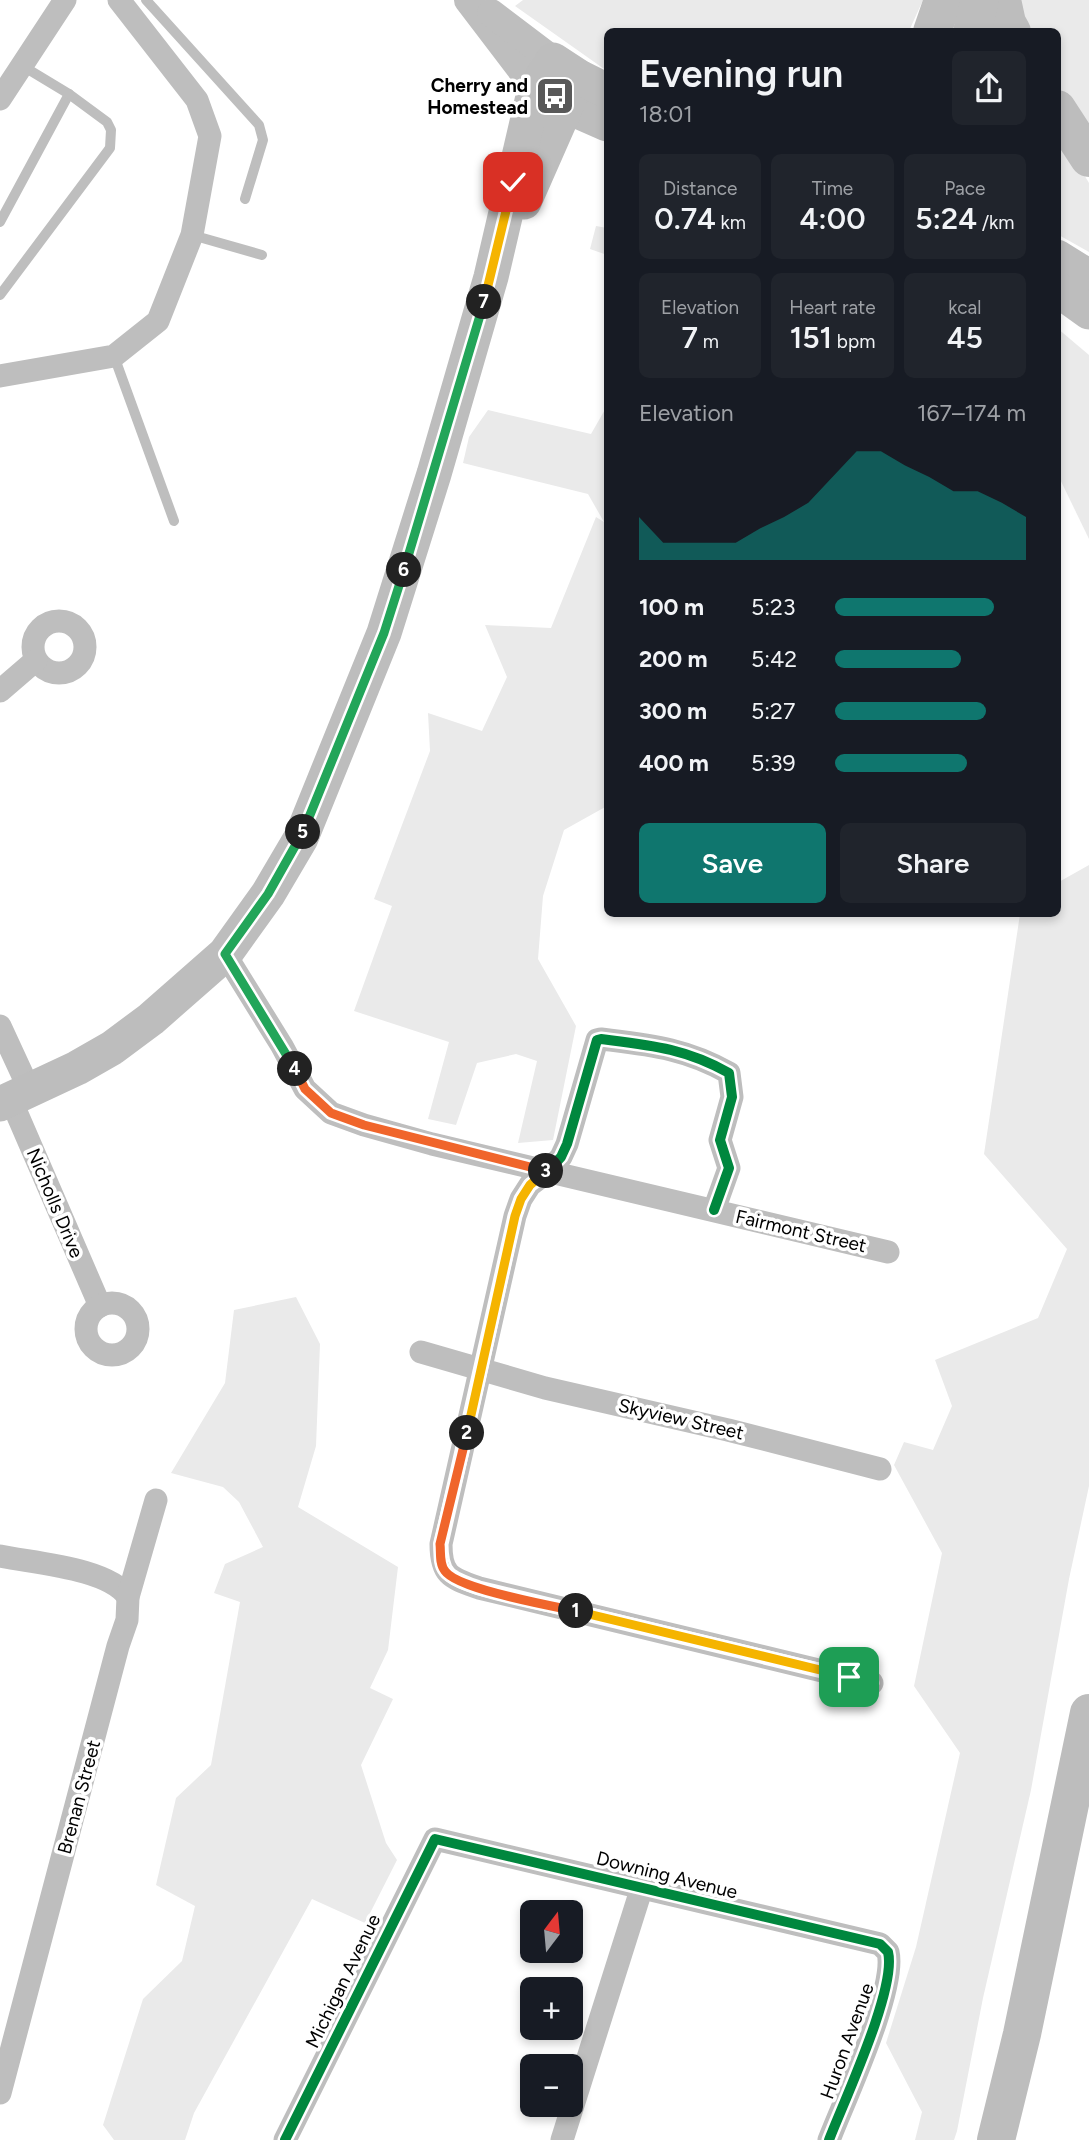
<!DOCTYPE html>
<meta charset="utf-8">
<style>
body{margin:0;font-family:Figtree,sans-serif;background:#20242c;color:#f1f3f6;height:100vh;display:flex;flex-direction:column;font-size:26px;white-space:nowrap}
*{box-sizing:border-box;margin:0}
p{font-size:23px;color:#9ea1a6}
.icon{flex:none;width:38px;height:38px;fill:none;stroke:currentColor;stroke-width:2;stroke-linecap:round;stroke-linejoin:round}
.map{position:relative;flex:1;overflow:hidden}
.side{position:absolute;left:604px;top:28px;width:457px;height:889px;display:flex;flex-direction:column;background:#171b24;border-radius:10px;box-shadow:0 4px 10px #0003}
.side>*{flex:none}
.needle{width:46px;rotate:16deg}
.buttons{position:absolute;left:520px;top:1900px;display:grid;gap:14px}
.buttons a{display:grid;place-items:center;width:63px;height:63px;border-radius:10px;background:#171b24;box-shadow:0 4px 10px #0003;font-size:35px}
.pin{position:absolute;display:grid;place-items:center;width:60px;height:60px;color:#fff;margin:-30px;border-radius:14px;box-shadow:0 4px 10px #0006}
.km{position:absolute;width:35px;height:35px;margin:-18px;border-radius:50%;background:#222;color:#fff;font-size:19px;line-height:35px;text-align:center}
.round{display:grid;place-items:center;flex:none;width:74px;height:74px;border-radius:10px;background:#20242c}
.headline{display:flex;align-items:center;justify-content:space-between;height:119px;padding:0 35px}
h1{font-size:38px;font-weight:600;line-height:52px}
.figures{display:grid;grid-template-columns:repeat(3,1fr);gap:10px;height:119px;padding:7px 35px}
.figures div{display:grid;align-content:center;border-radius:10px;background:#20242c;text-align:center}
.figures b{font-size:30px;font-weight:600}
.figures small{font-size:19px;font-weight:400}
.figures p{font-size:19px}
.chart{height:196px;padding:14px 35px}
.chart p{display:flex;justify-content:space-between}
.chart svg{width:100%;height:126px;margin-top:7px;fill:#0f766e;opacity:.7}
.action{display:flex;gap:14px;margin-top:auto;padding:14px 35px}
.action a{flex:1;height:80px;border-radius:10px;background:#0f766e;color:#fff;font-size:28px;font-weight:600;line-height:80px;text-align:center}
.action a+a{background:#20242c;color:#f1f3f6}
ul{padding:0 35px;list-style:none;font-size:23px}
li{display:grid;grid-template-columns:112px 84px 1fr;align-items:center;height:52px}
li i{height:18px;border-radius:9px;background:#0f766e}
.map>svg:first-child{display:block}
</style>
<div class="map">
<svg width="1089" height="2140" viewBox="0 0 1089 2140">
<rect width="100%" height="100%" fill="#fff"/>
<g fill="#eaeaea">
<path d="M523 0H923L909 31 607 32V71L515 6Z"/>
<path d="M1014 0H1089V139L1057 84V32L1026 31Z"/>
<path d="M1057 130 1089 183V252L1057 234Z"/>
<path d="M596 226 607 228V255L590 249Z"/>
<path d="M1057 328 1089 355V539L1057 473Z"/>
<path d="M607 406V806L564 830 543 896 538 959 576 1026 553 1140 518 1143 537 1061 516 1054 477 1063 456 1125 428 1119 449 1042 354 1011 392 906 374 899 430 751 428 713 482 731 507 677 485 625 551 628 596 517 604 522 588 494 463 463 469 437 488 410 591 434Z"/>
<path d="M1089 865V1486L1069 1579 1031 1790 983 1998 957 2131 954 2140H915L922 2112 886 2043 916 1947 960 1753 914 1686 942 1553 894 1465 904 1442 933 1450 952 1406 935 1360 1038 1318 1067 1249 984 1154 1020 914H1057V883Z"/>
<path d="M296 1297 320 1344 316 1446 298 1507 398 1567 388 1650 370 1688 393 1699 361 1765 386 1843 397 1860 365 1923 312 1899 194 2113 185 2140H114L103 2125 143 1999 182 1961 195 1906 156 1885 176 1798 211 1765 240 1602 214 1593 225 1564 263 1547 239 1502 223 1487 171 1473 225 1383 234 1310Z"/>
</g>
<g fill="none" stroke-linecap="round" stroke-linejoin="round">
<g stroke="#bebebe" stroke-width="10">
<path d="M146 0 259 125 263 140 245 199"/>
<path d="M0 222 69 94"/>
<path d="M192 235 262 255"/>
<path d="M0 295 110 148 111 130 107 122 69 94 21 65"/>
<path d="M114 356 174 521"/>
</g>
<g stroke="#bebebe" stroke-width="23">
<path d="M0 99 65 0"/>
<path d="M0 376 114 356 158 321 192 235 210 136 197 100 119 0"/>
<circle cx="59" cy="647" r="26"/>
<path d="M0 691 36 660"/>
<path d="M225 954 282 1046 305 1089 331 1113 364 1125 432 1144 888 1252"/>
<path d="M0 1026 30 1091"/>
<path d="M11 1100 100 1306"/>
<path d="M714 1210 729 1168 720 1140 732 1097 729 1073C685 1048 649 1045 601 1039L597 1040 567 1144 561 1157 547 1172 530 1185 521 1199 515 1216 441 1544C441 1576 451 1578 479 1588L872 1683"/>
<circle cx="112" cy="1329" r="26"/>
<path d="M421 1352 545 1388 728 1430 880 1469"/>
<path d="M0 1556C33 1563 109 1568 128 1597"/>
<path d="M0 2093 118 1646 127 1620 128 1597 156 1500"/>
<path d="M285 2140 435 1839 880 1944 888 1952C897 1988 844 2101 829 2140"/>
<path d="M562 2140 642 1887"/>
</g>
<g stroke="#bebebe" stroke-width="28">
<path d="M468 0 535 88 552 98"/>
<path d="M491 13 553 60"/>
</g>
<g stroke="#bdbdbd" stroke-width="35">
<path d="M566 106 607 124"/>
<path d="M524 202 579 77"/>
<path d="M1057 257 1089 277"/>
<path d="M1057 289 1089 312"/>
<path d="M0 1104 77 1068 112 1048 151 1019 225 954 268 894 301 838 384 633 434 474 491 277 535 88 553 60 579 77 607 91"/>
</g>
<g stroke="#bdbdbd" stroke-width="38">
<path d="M1002 0 1007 23 1012 32"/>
<path d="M932 32 943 0"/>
<path d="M972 32 980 0"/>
<path d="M1057 109 1089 158"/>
<path d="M996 2140 1022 2034 1089 1713"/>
</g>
<defs>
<g id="cycleway">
<path d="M714 1210 729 1168 720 1140 732 1097 729 1073C685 1048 649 1045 601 1039L597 1040 567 1144 561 1157 547 1172 530 1185 521 1199 515 1216 441 1544C441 1576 451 1578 479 1588L872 1683"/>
<path d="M285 2140 435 1839 880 1944 888 1952C897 1988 844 2101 829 2140"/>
</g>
</defs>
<use href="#cycleway" stroke="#fff" stroke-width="15"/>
<use href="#cycleway" stroke="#00873e" stroke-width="10"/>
</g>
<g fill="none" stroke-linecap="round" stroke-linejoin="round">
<defs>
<path id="split-1" d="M576 1611 849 1677"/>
<path id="split-2" d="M467 1433 440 1544C441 1552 439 1564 445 1571 457 1589 552 1606 576 1611"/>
<path id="split-3" d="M467 1433 515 1216 521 1199 530 1185 546 1171"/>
<path id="split-4" d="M295 1069 305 1089 331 1113 364 1125 546 1171"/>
<path id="split-5" d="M295 1069 225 954 268 894 303 832"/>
<path id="split-6" d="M303 832 384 633 404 570"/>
<path id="split-7" d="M404 570 484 302"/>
<path id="split-8" d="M484 302 513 182"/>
</defs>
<use href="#split-1" stroke="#fff" stroke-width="14"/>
<use href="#split-2" stroke="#fff" stroke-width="14"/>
<use href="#split-3" stroke="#fff" stroke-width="14"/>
<use href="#split-4" stroke="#fff" stroke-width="14"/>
<use href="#split-5" stroke="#fff" stroke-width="14"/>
<use href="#split-6" stroke="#fff" stroke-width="14"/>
<use href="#split-7" stroke="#fff" stroke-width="14"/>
<use href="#split-8" stroke="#fff" stroke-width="14"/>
<use href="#split-1" stroke="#f5b400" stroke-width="9"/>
<use href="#split-2" stroke="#f0652b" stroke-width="9"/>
<use href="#split-3" stroke="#f5b400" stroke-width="9"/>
<use href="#split-4" stroke="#f0652b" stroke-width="9"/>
<use href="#split-5" stroke="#22a559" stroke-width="9"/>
<use href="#split-6" stroke="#22a559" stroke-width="9"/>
<use href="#split-7" stroke="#22a559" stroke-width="9"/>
<use href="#split-8" stroke="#f5b400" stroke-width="9"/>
</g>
<defs>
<symbol id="bus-square" viewBox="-11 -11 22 22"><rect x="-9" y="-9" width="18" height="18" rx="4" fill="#595959" stroke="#fff"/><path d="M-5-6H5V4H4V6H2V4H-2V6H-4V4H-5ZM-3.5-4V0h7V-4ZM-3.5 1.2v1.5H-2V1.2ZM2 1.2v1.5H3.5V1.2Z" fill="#fff"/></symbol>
</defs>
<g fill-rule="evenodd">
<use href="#bus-square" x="533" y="74" width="44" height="44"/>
</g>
<g text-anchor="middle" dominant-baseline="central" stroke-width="7" stroke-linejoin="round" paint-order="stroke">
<g font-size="19" font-weight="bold" fill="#000" stroke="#fff" text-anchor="end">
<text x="528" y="85">Cherry and<tspan x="528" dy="22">Homestead</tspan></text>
</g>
<g font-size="19" fill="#000" stroke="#fff">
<text transform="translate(55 1203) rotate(67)">Nicholls Drive</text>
<text transform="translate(801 1231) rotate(13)">Fairmont Street</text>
<text transform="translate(681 1419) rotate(13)">Skyview Street</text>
<text transform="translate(79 1797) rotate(-75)">Brenan Street</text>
<text transform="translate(667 1875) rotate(14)">Downing Avenue</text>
<text transform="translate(343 1981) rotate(-64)">Michigan Avenue</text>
<text transform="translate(847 2041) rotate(-70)">Huron Avenue</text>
</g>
</g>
</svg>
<div class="buttons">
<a><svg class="needle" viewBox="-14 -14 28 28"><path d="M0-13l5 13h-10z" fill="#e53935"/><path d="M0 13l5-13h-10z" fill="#9ea1a6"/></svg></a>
<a>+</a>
<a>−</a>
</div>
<div class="pin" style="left:849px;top:1677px;background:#1e9e55"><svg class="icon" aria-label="arrive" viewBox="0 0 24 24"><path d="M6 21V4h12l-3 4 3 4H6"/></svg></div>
<div class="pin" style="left:513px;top:182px;background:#d93025"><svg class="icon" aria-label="check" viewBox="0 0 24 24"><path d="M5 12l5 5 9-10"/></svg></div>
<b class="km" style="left:576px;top:1611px">1</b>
<b class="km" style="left:467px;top:1433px">2</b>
<b class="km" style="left:546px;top:1171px">3</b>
<b class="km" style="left:295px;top:1069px">4</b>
<b class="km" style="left:303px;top:832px">5</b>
<b class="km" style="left:404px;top:570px">6</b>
<b class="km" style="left:484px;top:302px">7</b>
<section class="side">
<div class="headline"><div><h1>Evening run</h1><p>18:01</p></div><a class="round"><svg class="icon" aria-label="share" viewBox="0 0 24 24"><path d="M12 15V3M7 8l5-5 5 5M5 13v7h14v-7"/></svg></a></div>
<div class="figures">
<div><p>Distance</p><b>0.74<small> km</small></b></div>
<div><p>Time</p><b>4:00</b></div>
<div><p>Pace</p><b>5:24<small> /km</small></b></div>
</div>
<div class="figures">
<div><p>Elevation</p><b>7<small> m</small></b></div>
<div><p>Heart rate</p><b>151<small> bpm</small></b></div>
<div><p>kcal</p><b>45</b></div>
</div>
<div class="chart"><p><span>Elevation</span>167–174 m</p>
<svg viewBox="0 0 160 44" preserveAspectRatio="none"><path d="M0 44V29L10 38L20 38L30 38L40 38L50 33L60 29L70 24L80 15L90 6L100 6L110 11L120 15L130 20L140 20L150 24L160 29V44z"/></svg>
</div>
<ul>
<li><b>100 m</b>5:23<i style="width:83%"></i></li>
<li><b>200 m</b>5:42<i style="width:66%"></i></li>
<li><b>300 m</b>5:27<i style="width:79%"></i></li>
<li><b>400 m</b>5:39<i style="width:69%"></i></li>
</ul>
<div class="action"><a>Save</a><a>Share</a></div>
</section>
</div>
